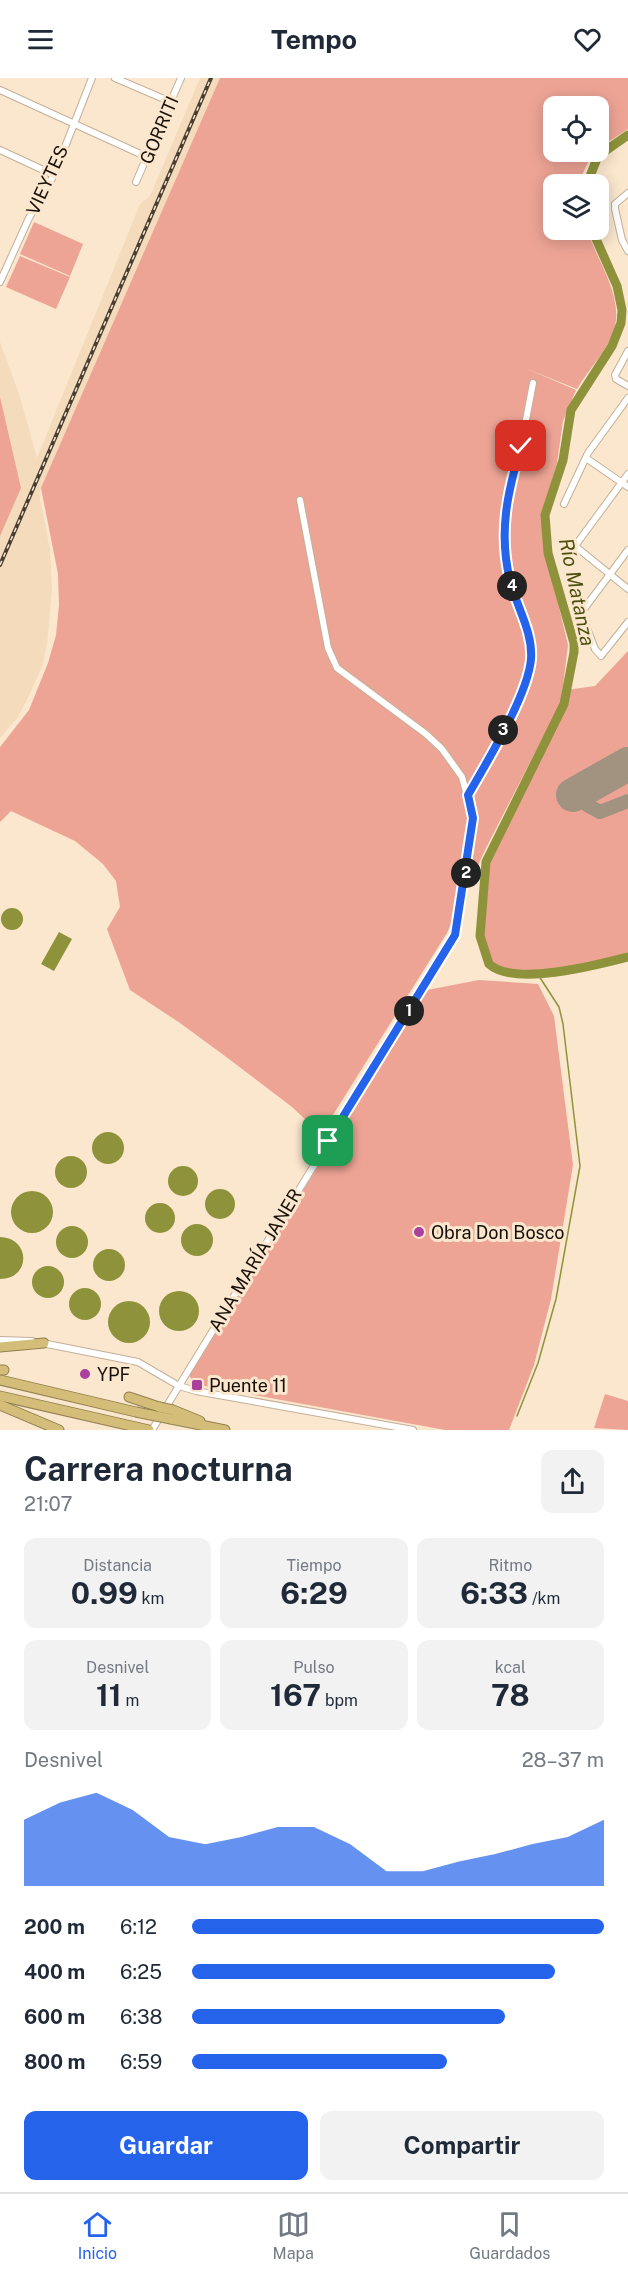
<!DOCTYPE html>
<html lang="es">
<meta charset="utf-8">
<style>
body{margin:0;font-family:"Public Sans",sans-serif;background:#f2f2f3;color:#1f2937;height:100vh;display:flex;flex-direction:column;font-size:22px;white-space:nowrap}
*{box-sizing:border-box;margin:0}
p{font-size:20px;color:#747a83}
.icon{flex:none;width:33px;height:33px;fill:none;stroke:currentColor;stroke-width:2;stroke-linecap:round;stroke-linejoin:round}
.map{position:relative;height:1352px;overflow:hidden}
.side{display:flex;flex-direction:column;background:#fff;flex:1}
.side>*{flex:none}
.fabs{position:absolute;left:543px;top:18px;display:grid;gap:12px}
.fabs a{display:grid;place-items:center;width:66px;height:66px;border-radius:12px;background:#fff;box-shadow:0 3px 15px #0003;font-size:30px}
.pin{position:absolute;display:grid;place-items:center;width:51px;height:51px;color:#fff;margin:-26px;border-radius:12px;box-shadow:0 3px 9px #0006}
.km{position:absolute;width:30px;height:30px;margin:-15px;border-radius:50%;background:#222;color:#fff;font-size:16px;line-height:30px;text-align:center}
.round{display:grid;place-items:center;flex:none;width:63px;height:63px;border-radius:12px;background:#f2f2f3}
.overview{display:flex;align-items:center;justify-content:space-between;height:102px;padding:0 24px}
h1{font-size:33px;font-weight:700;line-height:45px}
.figures{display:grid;grid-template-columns:repeat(3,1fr);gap:9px;height:102px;padding:6px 24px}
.figures div{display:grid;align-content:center;border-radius:12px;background:#f2f2f3;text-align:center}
.figures b{font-size:30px;font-weight:700}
.figures small{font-size:16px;font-weight:400}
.figures p{font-size:16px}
.chart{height:168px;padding:12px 24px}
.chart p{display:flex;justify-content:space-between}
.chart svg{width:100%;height:108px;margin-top:6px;fill:#2563eb;opacity:.7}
.cta{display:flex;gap:12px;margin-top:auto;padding:12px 24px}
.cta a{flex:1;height:69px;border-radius:12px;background:#2563eb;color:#fff;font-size:24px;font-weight:700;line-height:69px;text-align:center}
.cta a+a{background:#f2f2f3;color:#1f2937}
ul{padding:0 24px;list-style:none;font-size:20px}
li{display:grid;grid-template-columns:96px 72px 1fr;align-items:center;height:45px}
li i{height:15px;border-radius:8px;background:#2563eb}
header{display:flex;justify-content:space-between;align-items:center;height:78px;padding:0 24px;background:#fff;font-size:27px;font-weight:700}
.tabs{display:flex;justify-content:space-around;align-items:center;height:84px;border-top:2px solid #e0e1e3;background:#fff;font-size:16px;color:#747a83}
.tabs a{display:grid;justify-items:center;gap:3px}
.tabs .selected{color:#2563eb}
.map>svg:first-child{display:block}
</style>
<header><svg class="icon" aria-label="menu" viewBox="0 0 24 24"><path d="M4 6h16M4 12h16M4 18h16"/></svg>Tempo<svg class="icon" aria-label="heart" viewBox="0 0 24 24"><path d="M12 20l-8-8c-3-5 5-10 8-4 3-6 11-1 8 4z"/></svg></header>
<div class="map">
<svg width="628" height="1352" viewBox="0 0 628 1352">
<rect width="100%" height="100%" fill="#fbe6ce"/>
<path fill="#f4dbbc" d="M200 0H628V51L599 70 598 28H554V74H593L582 97 581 106H554V152H587L611 210 616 232 613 253 577 311 159 142 39 415 50 471 52 510 47 567 42 589 31 613 18 639 0 660V264L20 319 37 380 140 126 150 118Z"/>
<g fill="#eda495">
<path d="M220 0H628V51L599 70 598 28H554V74H593L582 97 581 106H554V152H587C597 183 624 218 614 252 607 273 588 292 577 311L525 290 576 312 563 343 557 385 542 435 546 475 568 567 561 624 486 770 447 855 321 1056 292 1029 225 978 180 945 130 912 107 851 120 829 116 803 103 786 75 763 11 733 0 744V669L29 632 48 585 56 557 59 527 58 496 41 410Z"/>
<path d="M34 144 83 166 70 198 20 176Z"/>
<path d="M20 178 70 199 56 231 6 209Z"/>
<path d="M0 319 21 410 0 458Z"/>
<path d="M628 573V879C592 889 530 905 495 891L484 875 480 858 486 784 564 626 566 612 595 608Z"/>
<path d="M479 902 538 906 554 938 573 1087 551 1221 534 1287 509 1352H445L194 1306 189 1297 427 912Z"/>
<path d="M605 1316 628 1323V1352L594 1350Z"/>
</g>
<g fill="#8e933b">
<circle cx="12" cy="841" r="11"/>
<path d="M59 854 72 861 54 893 41 886Z"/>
<circle cx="108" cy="1070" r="16"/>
<circle cx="71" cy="1094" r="16"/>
<circle cx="183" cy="1103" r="15"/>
<circle cx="220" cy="1126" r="15"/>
<circle cx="32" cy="1134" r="21"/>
<circle cx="160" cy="1140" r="15"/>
<circle cx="197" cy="1162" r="16"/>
<circle cx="72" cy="1164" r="16"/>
<path d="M0 1159C31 1160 31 1201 0 1201Z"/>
<circle cx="109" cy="1187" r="16"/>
<circle cx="48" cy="1204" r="16"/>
<circle cx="85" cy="1226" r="16"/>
<circle cx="179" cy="1233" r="20"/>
<circle cx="129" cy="1244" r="21"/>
</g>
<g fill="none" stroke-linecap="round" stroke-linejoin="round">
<path stroke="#8e933b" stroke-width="1.5" d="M517 1338 538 1285 556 1221 580 1088 563 946 559 929 537 895"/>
<g stroke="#8e933b" stroke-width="9">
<path d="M587 106 598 78 628 57"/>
<path d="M592 152 617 208 622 232 621 245 612 268 571 332 563 382 545 437 548 475 574 565V574L564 626 486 784 480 858 489 886C514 909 597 887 628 879"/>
</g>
<path stroke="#a29280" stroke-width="14" d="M577 714 587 727 600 734 628 723"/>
<path stroke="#a29280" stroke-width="34" d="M573 717 628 686"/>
<defs>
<g id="minor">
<path d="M115 0 171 24"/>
<path d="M0 12 147 79"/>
<path d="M0 72 54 97"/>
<path d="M136 104 181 0"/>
<path d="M628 115 615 126V131L622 162 628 173"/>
<path d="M0 204 29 140 54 97 92 0"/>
<path d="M628 273 615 297 616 301 628 308"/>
<path d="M586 380 628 409"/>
<path d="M628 396 575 468 628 511"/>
<path d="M564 426 588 375 628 320"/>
<path d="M628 472 581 535 595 571 601 578 628 544"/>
<path d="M468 717 491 678 521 615 531 580 530 560 509 502 504 438 507 414 521 368 533 305"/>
<path d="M0 1262 32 1263"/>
<path d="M42 1265 138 1284 179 1308 196 1313 413 1352"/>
<path d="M152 1352 455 857 473 740 462 699 442 671 426 656 337 590 328 570 300 422"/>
</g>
<g id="highway">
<path d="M0 1269 44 1265"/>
<path d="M0 1292H4"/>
<path d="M0 1302 136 1334"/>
<path d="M0 1318 149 1352"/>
<path d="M129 1319 159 1329"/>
<path d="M0 1327 59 1352"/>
<path d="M173 1332 200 1343"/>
<path d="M171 1341 225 1352"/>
</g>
</defs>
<use href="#minor" stroke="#c3b099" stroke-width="8"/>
<use href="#highway" stroke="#928050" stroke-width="11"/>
<use href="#minor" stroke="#fff" stroke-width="6"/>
<use href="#highway" stroke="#d4bd78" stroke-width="9"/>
<defs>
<path id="rail" d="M0 487 211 0"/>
</defs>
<use href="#rail" stroke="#483e32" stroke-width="4"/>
<use href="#rail" stroke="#fbe6ce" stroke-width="1.5" stroke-dasharray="4.5" stroke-linecap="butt"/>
<defs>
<g id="highway-bridge">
<path d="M159 1329 173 1332"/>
<path d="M136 1334 171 1341"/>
</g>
</defs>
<use href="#highway-bridge" stroke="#928050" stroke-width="11" stroke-linecap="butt"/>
<use href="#highway-bridge" stroke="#d4bd78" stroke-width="9"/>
</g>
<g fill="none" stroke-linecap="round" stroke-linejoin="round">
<defs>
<path id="route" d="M328 1063 455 857 473 740 468 717C487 684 528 617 531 581 533 553 516 528 510 502 498 454 508 413 521 368"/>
</defs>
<use href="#route" stroke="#fff" stroke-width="12"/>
<use href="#route" stroke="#2563eb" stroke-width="8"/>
</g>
<g fill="#ab3f9e" stroke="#fbe6ce" stroke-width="2">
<circle cx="419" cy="1154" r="6"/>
<circle cx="85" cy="1296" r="6"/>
<rect x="191" y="1301" width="12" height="12" rx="3"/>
</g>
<g text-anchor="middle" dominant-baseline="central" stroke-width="6" stroke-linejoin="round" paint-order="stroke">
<g font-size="18" fill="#160f07" stroke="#fbe6ce">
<text transform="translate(159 52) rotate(-67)">GORRITI</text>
<text transform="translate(47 102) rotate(-65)">VIEYTES</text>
<text transform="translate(255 1182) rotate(-59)">ANA MARÍA JANER</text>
</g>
<g font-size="18" fill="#160f07" stroke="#fbe6ce" text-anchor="start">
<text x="431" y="1154">Obra Don Bosco</text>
<text x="97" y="1296">YPF</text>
<text x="209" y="1307">Puente 11</text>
</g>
<g font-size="20" font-style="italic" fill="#4d500d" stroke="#fbe6ce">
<text transform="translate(577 514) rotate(78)">Río Matanza</text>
</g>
</g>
</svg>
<div class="fabs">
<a><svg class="icon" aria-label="locate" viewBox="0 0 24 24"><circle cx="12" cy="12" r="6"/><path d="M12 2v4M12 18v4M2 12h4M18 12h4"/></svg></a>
<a><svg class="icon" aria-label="layers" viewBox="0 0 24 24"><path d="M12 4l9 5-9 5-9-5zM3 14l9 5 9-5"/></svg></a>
</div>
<div class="pin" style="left:328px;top:1063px;background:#1e9e55"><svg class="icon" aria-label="arrive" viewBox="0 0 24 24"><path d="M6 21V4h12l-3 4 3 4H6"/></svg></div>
<div class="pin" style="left:521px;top:368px;background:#d93025"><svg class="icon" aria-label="check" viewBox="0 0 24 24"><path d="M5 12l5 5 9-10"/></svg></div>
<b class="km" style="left:409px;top:933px">1</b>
<b class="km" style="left:466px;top:795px">2</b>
<b class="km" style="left:503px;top:652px">3</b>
<b class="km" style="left:512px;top:508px">4</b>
</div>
<section class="side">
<div class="overview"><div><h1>Carrera nocturna</h1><p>21:07</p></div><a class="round"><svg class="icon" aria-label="share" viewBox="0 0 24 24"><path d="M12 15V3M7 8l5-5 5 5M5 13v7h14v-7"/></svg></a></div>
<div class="figures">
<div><p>Distancia</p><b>0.99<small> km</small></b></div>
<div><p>Tiempo</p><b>6:29</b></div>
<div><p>Ritmo</p><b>6:33<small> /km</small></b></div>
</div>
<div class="figures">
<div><p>Desnivel</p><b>11<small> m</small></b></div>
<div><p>Pulso</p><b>167<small> bpm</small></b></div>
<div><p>kcal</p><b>78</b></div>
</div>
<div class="chart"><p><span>Desnivel</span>28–37 m</p>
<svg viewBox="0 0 160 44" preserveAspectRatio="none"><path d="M0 44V17L10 10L20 6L30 13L40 24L50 27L60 24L70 20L80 20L90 27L100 38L110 38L120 34L130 31L140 27L150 24L160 17V44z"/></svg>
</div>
<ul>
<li><b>200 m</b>6:12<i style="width:100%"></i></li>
<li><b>400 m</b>6:25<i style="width:88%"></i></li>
<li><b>600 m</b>6:38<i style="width:76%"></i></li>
<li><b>800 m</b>6:59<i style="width:62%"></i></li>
</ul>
<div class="cta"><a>Guardar</a><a>Compartir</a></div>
</section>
<nav class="tabs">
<a class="selected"><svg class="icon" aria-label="home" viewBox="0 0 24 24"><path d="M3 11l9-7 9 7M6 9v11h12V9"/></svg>Inicio</a>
<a><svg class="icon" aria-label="map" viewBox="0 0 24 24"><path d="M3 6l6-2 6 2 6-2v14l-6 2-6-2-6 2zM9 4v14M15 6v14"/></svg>Mapa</a>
<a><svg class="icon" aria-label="saved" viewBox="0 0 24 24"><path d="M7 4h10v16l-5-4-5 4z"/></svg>Guardados</a>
</nav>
